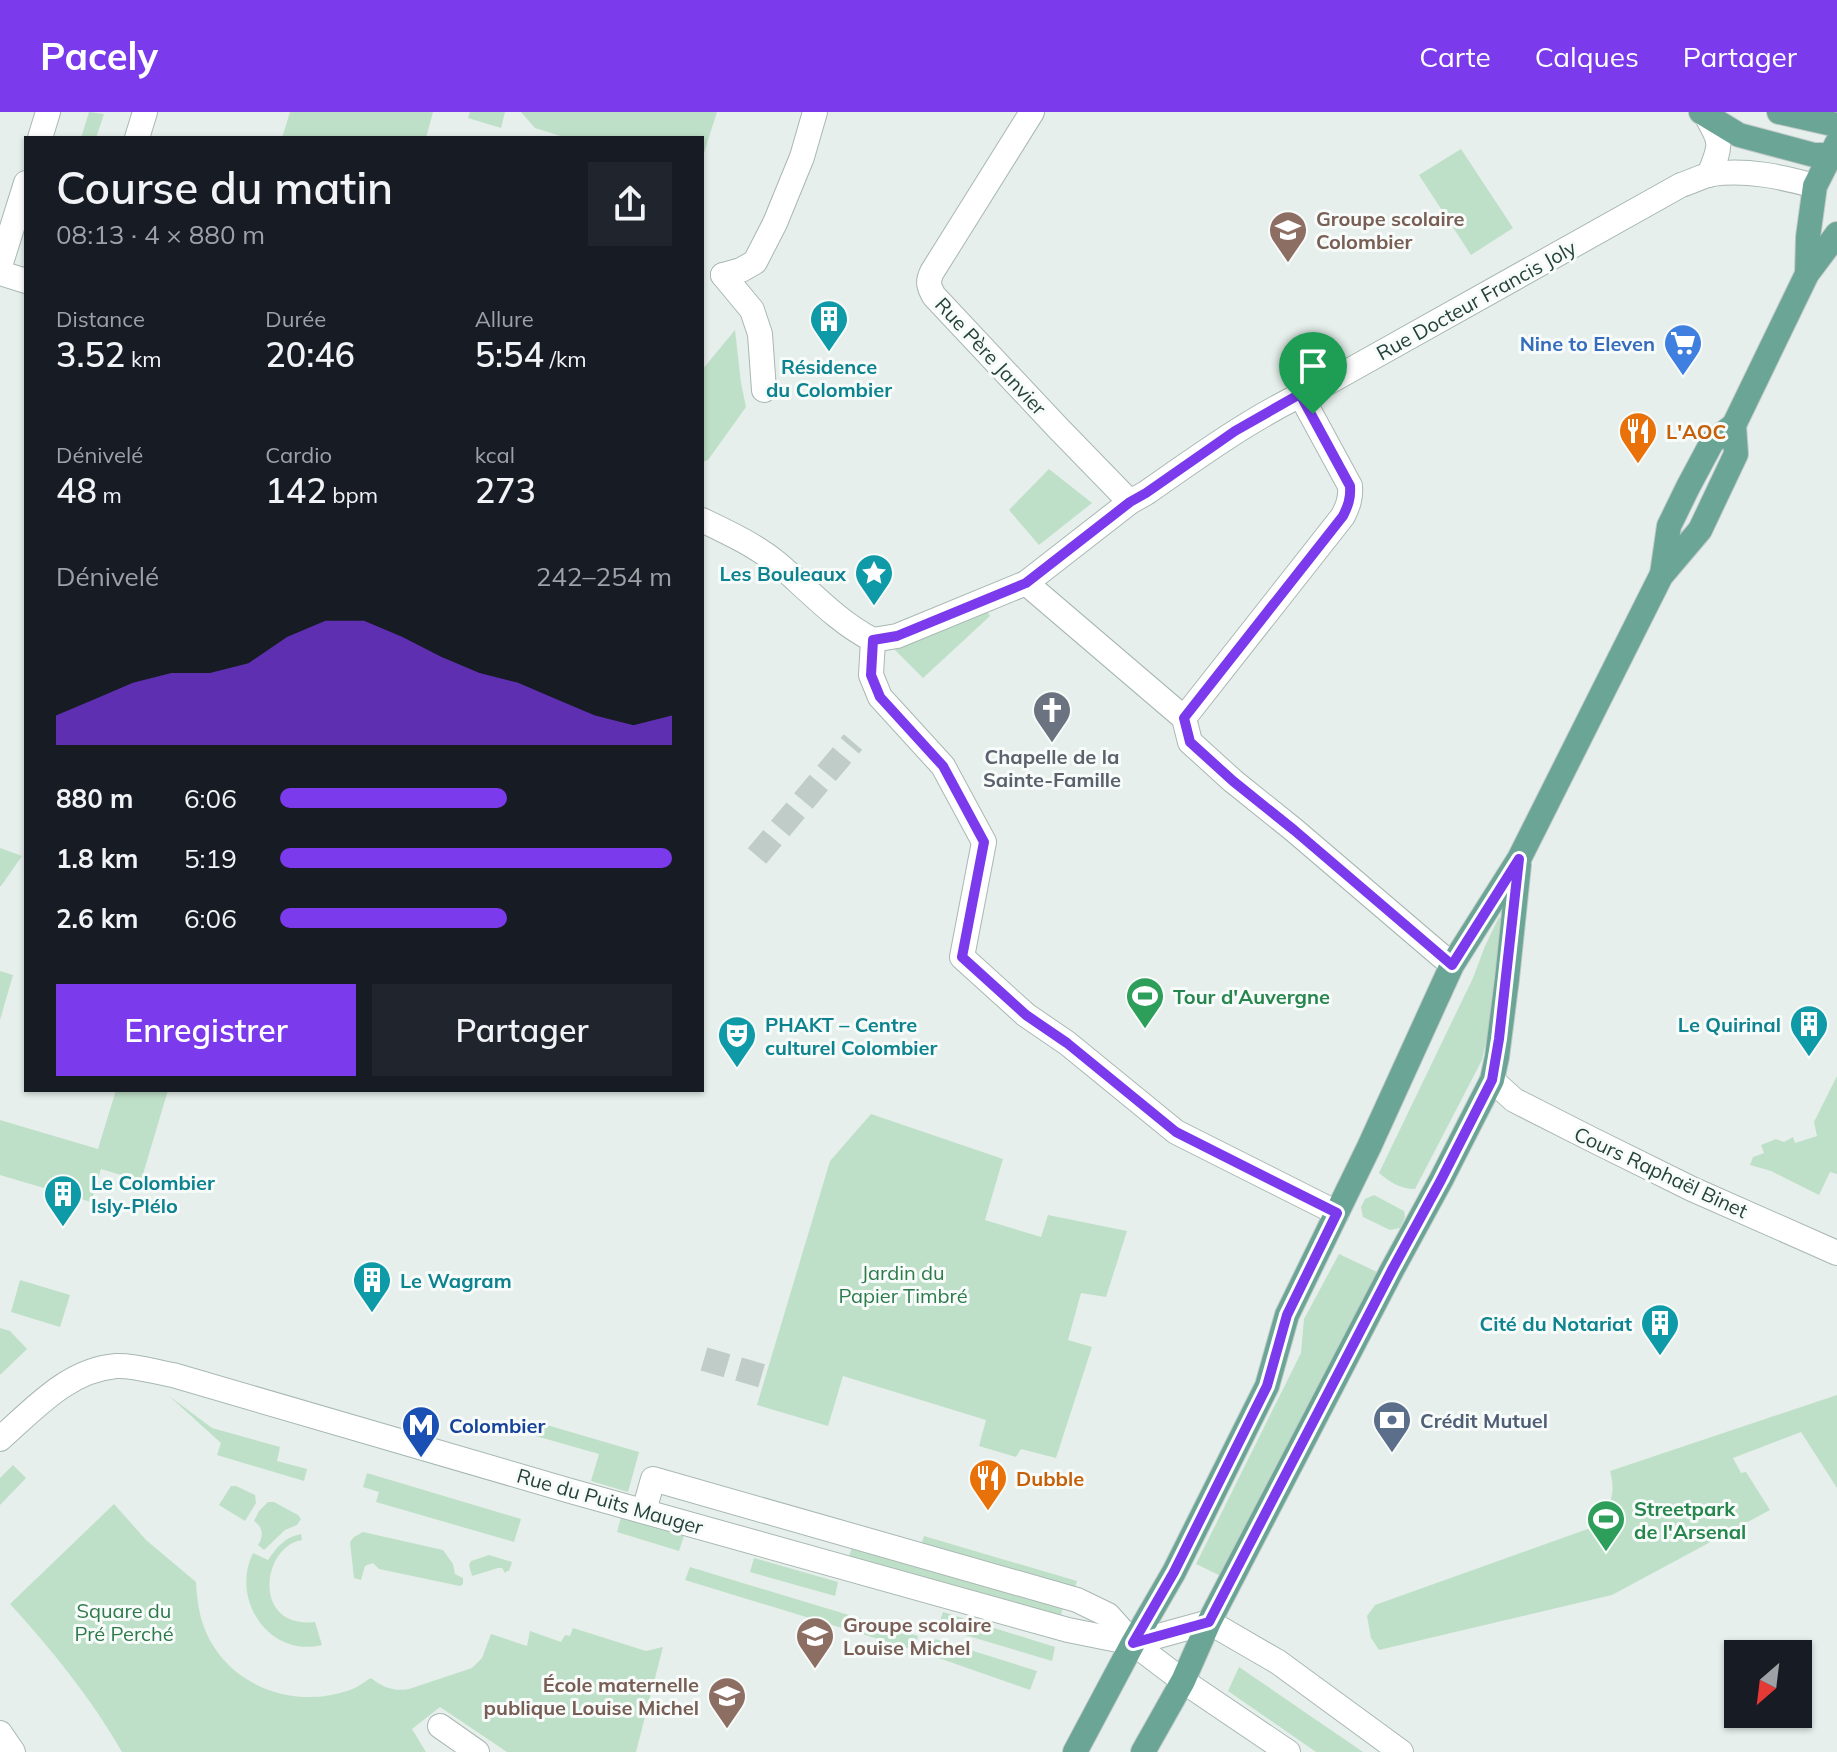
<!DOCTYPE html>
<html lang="fr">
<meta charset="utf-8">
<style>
body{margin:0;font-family:Mulish,sans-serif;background:#20242c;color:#f1f3f6;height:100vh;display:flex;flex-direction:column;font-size:30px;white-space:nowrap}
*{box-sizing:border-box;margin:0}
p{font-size:26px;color:#9ea1a6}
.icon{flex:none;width:44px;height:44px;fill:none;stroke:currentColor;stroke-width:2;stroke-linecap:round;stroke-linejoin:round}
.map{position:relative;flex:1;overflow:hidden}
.sheet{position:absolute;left:24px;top:24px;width:680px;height:956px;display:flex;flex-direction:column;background:#171b24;border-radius:0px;box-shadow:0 2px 6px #0004}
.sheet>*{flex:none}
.needle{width:52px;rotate:208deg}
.controls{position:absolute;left:1724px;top:1528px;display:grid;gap:16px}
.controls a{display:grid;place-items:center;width:88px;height:88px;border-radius:0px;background:#171b24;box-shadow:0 2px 6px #0004;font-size:40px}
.pin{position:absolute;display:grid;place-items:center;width:68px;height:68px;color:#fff;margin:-82px -34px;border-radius:50% 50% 50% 0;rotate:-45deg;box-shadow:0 0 8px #0007}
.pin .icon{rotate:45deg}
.round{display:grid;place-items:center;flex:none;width:84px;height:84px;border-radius:0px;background:#20242c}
.head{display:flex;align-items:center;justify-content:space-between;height:136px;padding:0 32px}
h1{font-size:44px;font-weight:600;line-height:60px}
.metrics{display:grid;grid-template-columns:repeat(3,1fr);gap:12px;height:136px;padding:8px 32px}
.metrics div{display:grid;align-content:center}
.metrics b{font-size:34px;font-weight:600}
.metrics small{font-size:22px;font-weight:400}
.metrics p{font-size:22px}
.chart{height:224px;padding:16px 32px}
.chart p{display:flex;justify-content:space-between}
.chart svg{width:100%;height:144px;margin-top:8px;fill:#7c3aed;opacity:.7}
.action{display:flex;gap:16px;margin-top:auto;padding:16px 32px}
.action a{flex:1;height:92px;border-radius:0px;background:#7c3aed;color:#fff;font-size:32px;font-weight:600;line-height:92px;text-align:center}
.action a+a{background:#20242c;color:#f1f3f6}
ul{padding:0 32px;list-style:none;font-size:26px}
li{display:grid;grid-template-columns:128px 96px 1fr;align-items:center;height:60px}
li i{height:20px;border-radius:10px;background:#7c3aed}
header{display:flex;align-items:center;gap:48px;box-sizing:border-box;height:112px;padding:0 40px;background:#7c3aed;color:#fff}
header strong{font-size:38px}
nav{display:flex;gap:44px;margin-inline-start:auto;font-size:28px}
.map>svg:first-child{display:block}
</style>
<header>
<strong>Pacely</strong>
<nav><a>Carte</a><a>Calques</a><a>Partager</a></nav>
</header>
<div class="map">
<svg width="1837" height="1640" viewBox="0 0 1837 1640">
<rect width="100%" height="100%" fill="#e6efeb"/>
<g fill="#bfe0c8">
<path d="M89 0 104 2 96 26H81Z"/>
<path d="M290 0H433L426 26H282Z"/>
<path d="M470 0H505L501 16 468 6Z"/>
<path d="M521 0H717L702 47V26H567L535 16Z"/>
<path d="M1461 37 1513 116 1471 143 1419 63Z"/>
<path d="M735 218 741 271 746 295 708 348 702 350V258Z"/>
<path d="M1049 357 1092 391 1039 433 1009 398Z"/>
<path d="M987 499 990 504 923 566 893 536Z"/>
<path d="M0 736 22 744 1 774H0Z"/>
<path d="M1499 805 1502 807 1488 920 1482 948 1415 1077C1400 1077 1390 1070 1379 1061L1473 866 1485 834Z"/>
<path d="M0 859 13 863 0 908Z"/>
<path d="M1837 964V1062L1830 1060 1819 1083 1771 1059 1750 1053 1753 1045 1764 1041 1761 1033 1776 1027 1784 1030 1793 1025 1795 1031 1817 1024 1814 1010Z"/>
<path d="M116 978H168L141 1069 101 1057 91 1090 0 1063V1008L98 1037Z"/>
<path d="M871 1002 1003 1047 985 1108 1041 1125 1048 1103 1127 1119 1106 1185 1081 1181 1068 1228 1092 1235 1056 1346 1021 1337 1016 1345 979 1334 986 1308 843 1264 828 1314 757 1293 830 1049Z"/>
<path d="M1374 1083 1404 1099 1405 1105 1400 1116 1390 1118 1363 1105 1361 1095 1365 1087Z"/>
<path d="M1339 1142 1377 1160 1221 1464 1196 1452 1301 1241 1304 1207Z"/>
<path d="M20 1168 70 1183 60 1215 11 1200Z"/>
<path d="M0 1216 10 1219 27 1237 0 1263Z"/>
<path d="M1837 1283V1376L1801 1320 1733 1346 1741 1361 1746 1360 1770 1398 1612 1483 1379 1538 1371 1526 1367 1504 1375 1493 1624 1404 1597 1411C1611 1394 1616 1381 1610 1359Z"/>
<path d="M169 1284 212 1316 280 1335 277 1349 307 1357 304 1369 217 1343 221 1331Z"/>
<path d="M540 1311 639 1340 628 1380 591 1369 599 1342 536 1324Z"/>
<path d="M13 1353 26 1366 0 1393V1366Z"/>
<path d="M367 1361 521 1407 514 1430 376 1390 379 1380 363 1375Z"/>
<path d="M231 1374H236L255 1383 256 1391 245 1409 219 1393Z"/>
<path d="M268 1390H274L298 1403 301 1407 297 1413 285 1418 264 1438 258 1433C264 1424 263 1415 254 1409L259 1399Z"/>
<path d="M114 1392 146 1428 196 1470C197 1493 201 1515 214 1535 242 1579 301 1596 350 1578 357 1576 364 1570 371 1566 382 1575 395 1580 409 1577L472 1556 482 1546 491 1522 527 1534 530 1519 561 1530 565 1523 570 1524 573 1516 646 1539 663 1535 636 1640H507L440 1595 412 1617 426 1640H122C91 1586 52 1538 10 1492Z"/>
<path d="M621 1405 684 1424 679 1439 617 1420Z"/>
<path d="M363 1420 443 1438 453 1452 455 1462 463 1466V1472L460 1474 379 1457 373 1451 365 1454 361 1468 354 1466 350 1430 354 1425Z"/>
<path d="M301 1422 302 1428C262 1434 251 1517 315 1510L322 1533C269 1546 230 1487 253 1441L268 1448C277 1435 285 1425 301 1422Z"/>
<path d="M924 1424 1077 1469 1073 1482 920 1436Z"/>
<path d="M853 1433 1063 1495 1060 1507 849 1444Z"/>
<path d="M489 1443 512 1450 509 1459H507L505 1461 502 1456H498L472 1464 469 1453 471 1449Z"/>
<path d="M754 1446 838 1470 835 1484 750 1460Z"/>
<path d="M690 1455 918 1524 914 1538 685 1468Z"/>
<path d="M943 1500 1055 1535 1052 1549 938 1515Z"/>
<path d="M935 1527 1037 1559 1030 1578 930 1543Z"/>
<path d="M1239 1555 1363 1640H1316L1228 1579Z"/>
</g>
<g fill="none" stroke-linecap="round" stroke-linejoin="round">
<g stroke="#bfccc8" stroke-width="24" stroke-dasharray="24 12" stroke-linecap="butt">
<path d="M757 744 853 630"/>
<path d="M704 1247 766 1265"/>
</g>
<defs>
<g id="minor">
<path d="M1032 0 932 160C927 170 929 175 934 184L1058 316 1130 390"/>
<path d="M1705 2C1722 30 1722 32 1709 63"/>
<path d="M40 26 48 0"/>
<path d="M137 26 145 0"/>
<path d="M0 154 26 71"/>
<path d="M0 161 26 169"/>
<path d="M723 163 741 158 755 150 775 111 802 45 815 0"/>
<path d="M723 163 752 198 760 222 764 278"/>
<path d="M702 408C727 420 755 433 777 451 808 477 836 509 873 528"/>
<path d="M1026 471 1184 606 1190 630 1233 669 1294 718 1452 853"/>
<path d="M873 528 897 524 1026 471 1130 390 1146 381C1205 340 1262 298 1329 270L1681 73C1691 70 1702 64 1712 62 1747 57 1782 65 1815 74"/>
<path d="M873 528 871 563 880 585 943 654 984 730 962 845 1026 903 1067 931 1176 1020 1337 1101"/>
<path d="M1184 606 1343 404C1348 394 1351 386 1350 374L1300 282"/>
<path d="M1492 968 1514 988 1591 1027 1692 1077 1837 1141"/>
<path d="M0 1327C34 1297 68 1258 116 1254 135 1253 155 1260 173 1263L567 1378 1068 1518 1133 1531 1209 1510 1278 1550 1401 1640"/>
<path d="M644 1399 653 1367 1077 1488 1108 1503 1133 1531 1183 1569 1288 1640"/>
<path d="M440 1614 477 1640"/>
<path d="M0 1621 13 1640"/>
</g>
<g id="major">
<path d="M1701 0 1739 23 1814 43H1837"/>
<path d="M1779 0 1837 13"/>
<path d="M1807 162 1808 125 1815 74 1837 31"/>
<path d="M1662 462 1669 414 1688 375 1712 330 1734 313 1807 162 1837 122"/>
<path d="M1075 1640 1133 1531 1174 1460 1267 1274 1287 1203 1369 1035 1452 853 1519 747 1661 464 1700 418 1736 342 1734 313"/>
<path d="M1143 1640 1183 1569 1209 1510 1392 1158 1441 1068 1492 968 1497 945 1507 867 1519 753"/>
</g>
</defs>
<use href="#minor" stroke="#a8b8b2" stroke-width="26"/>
<use href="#major" stroke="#c2cac8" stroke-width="26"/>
<use href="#minor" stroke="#fff" stroke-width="24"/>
<use href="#major" stroke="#6aa596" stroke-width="24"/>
</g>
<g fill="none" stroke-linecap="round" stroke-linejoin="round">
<defs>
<path id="route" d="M1300 282 1350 374C1351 386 1348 394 1343 404L1184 606 1190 630 1233 669 1294 718 1452 853 1519 747 1499 927 1492 968 1441 1068 1392 1158 1209 1510 1133 1531 1174 1460 1267 1274 1287 1203 1337 1101 1176 1020 1067 931 1026 903 962 845 984 730 943 654 880 585 871 563 873 528 897 524 1026 471 1130 390 1146 381 1235 319Z"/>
</defs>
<use href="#route" stroke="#fff" stroke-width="16"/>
<use href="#route" stroke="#7c3aed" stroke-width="10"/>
</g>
<defs>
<symbol id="school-pin" viewBox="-11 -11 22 30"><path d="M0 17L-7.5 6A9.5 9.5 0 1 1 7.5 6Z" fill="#8d6e63" stroke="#f7fbf9"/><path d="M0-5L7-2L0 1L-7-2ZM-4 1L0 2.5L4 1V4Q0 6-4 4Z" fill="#fff"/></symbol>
<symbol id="building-pin" viewBox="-11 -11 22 30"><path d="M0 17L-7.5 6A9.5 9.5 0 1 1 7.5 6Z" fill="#0f9aa8" stroke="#f7fbf9"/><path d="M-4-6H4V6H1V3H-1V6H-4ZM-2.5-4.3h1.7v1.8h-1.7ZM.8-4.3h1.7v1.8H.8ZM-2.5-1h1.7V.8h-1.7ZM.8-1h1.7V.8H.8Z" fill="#fff"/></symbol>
<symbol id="supermarket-pin" viewBox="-11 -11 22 30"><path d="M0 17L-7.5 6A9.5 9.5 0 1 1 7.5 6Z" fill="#3f7fe0" stroke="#f7fbf9"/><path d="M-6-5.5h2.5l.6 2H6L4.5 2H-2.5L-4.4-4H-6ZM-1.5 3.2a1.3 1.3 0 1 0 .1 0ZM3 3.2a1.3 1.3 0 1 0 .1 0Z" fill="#fff"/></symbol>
<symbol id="restaurant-pin" viewBox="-11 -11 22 30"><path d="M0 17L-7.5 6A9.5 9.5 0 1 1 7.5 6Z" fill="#e8710a" stroke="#f7fbf9"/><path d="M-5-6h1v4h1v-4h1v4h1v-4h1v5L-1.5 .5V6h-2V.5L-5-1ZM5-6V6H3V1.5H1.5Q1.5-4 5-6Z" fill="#fff"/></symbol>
<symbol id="sight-pin" viewBox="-11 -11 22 30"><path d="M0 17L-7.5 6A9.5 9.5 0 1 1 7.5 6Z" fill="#0f9aa8" stroke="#f7fbf9"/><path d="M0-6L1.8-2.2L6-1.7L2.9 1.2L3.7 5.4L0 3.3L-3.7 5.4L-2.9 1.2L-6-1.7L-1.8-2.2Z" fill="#fff"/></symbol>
<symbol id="church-pin" viewBox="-11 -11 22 30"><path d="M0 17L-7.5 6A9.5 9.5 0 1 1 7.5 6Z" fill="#6b7280" stroke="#f7fbf9"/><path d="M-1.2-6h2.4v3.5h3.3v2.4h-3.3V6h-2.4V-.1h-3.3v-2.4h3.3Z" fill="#fff"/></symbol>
<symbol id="stadium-pin" viewBox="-11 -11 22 30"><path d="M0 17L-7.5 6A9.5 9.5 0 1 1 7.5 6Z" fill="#2e9e5b" stroke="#f7fbf9"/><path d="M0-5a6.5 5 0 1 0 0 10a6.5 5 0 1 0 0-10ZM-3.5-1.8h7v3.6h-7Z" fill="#fff"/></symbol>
<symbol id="theatre-pin" viewBox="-11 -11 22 30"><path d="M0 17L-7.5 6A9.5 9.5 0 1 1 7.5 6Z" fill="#0f9aa8" stroke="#f7fbf9"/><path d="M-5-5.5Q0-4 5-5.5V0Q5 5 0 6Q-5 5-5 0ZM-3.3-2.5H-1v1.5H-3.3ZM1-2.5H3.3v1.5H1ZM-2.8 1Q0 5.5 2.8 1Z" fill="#fff"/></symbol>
<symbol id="bank-pin" viewBox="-11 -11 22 30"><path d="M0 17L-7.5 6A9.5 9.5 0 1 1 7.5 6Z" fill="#5c6f8a" stroke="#f7fbf9"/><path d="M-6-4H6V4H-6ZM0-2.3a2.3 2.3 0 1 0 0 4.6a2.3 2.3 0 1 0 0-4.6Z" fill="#fff"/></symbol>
<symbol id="metro-pin" viewBox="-11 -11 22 30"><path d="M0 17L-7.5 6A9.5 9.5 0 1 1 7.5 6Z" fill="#1a4fb4" stroke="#f7fbf9"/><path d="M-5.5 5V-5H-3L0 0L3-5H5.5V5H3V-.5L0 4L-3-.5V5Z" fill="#fff"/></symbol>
</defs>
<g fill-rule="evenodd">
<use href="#school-pin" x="1266" y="96" width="44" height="60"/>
<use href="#building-pin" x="807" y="185" width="44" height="60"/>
<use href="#supermarket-pin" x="1661" y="209" width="44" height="60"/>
<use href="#restaurant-pin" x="1616" y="297" width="44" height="60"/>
<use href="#sight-pin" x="852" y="439" width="44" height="60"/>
<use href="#church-pin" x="1030" y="576" width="44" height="60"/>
<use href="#stadium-pin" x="1123" y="862" width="44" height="60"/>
<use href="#building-pin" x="1787" y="890" width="44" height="60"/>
<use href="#theatre-pin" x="715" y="901" width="44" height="60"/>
<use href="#building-pin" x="41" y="1060" width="44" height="60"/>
<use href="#building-pin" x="350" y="1146" width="44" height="60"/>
<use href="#building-pin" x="1638" y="1189" width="44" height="60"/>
<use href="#bank-pin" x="1370" y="1286" width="44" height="60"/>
<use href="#metro-pin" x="399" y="1291" width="44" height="60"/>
<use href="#restaurant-pin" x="966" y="1344" width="44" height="60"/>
<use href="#stadium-pin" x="1584" y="1385" width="44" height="60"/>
<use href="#school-pin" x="793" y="1502" width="44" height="60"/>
<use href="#school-pin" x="705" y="1562" width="44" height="60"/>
</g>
<g text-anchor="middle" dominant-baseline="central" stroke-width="6" stroke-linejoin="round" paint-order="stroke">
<g font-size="20" font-weight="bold" fill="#785e54" stroke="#f7fbf9" text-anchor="start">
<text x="1316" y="106">Groupe scolaire<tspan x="1316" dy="23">Colombier</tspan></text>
<text x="843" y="1512">Groupe scolaire<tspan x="843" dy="23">Louise Michel</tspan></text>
<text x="699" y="1572" text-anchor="end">École maternelle<tspan x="699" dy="23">publique Louise Michel</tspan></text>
</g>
<g font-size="20" fill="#24423a" stroke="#f7fbf9">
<text transform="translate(1476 188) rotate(-29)">Rue Docteur Francis Joly</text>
<text transform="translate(991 244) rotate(47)">Rue Père Janvier</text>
<text transform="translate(1661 1060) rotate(25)">Cours Raphaël Binet</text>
<text transform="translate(610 1389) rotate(16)">Rue du Puits Mauger</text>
</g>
<g font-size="20" font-weight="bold" fill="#366cbe" stroke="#f7fbf9" text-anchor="end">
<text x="1655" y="231">Nine to Eleven</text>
</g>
<g font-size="20" font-weight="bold" fill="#0d838f" stroke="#f7fbf9" text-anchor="end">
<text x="829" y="254" text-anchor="middle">Résidence<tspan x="829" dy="23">du Colombier</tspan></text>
<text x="846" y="461">Les Bouleaux</text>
<text x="765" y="912" text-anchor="start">PHAKT – Centre<tspan x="765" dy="23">culturel Colombier</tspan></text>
<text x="1781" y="912">Le Quirinal</text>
<text x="91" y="1070" text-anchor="start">Le Colombier<tspan x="91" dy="23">Isly-Plélo</tspan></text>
<text x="400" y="1168" text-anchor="start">Le Wagram</text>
<text x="1632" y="1211">Cité du Notariat</text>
</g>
<g font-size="20" font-weight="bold" fill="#c56008" stroke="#f7fbf9" text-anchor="start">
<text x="1666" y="319">L'AOC</text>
<text x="1016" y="1366">Dubble</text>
</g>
<g font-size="20" font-weight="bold" fill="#5b616d" stroke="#f7fbf9">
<text x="1052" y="644">Chapelle de la<tspan x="1052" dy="23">Sainte-Famille</tspan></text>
</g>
<g font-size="20" font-weight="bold" fill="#27864d" stroke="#f7fbf9" text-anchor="start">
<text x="1173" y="884">Tour d'Auvergne</text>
<text x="1634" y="1396">Streetpark<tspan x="1634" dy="23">de l'Arsenal</tspan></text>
</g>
<g font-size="20" fill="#2d7a4b" stroke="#f7fbf9">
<text x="903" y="1160">Jardin du<tspan x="903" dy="23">Papier Timbré</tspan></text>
<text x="124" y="1498">Square du<tspan x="124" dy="23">Pré Perché</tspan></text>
</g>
<g font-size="20" font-weight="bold" fill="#4e5e75" stroke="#f7fbf9" text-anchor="start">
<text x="1420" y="1308">Crédit Mutuel</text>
</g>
<g font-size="20" font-weight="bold" fill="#164399" stroke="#f7fbf9" text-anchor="start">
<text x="449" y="1313">Colombier</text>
</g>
</g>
</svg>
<div class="controls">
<a><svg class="needle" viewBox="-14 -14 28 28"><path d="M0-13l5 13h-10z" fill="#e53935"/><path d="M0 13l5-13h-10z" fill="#9ea1a6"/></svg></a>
</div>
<div class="pin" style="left:1313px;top:302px;background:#1e9e55"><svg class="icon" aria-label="arrive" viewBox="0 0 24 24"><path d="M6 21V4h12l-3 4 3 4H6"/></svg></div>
<section class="sheet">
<div class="head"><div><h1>Course du matin</h1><p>08:13 · 4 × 880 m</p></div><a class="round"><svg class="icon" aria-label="share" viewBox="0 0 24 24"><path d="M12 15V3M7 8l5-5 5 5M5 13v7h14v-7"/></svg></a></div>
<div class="metrics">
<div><p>Distance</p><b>3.52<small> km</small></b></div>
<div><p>Durée</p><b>20:46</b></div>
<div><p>Allure</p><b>5:54<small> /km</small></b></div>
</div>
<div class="metrics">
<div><p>Dénivelé</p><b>48<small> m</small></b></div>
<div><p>Cardio</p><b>142<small> bpm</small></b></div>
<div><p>kcal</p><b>273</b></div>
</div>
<div class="chart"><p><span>Dénivelé</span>242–254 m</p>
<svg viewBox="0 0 160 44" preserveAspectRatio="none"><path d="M0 44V35L10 30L20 25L30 22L40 22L50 19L60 11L70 6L80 6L90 11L100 17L110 22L120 25L130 30L140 35L150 38L160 35V44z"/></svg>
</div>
<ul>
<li><b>880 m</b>6:06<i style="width:58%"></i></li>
<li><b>1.8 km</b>5:19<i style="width:100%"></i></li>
<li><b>2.6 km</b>6:06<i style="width:58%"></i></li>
</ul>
<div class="action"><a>Enregistrer</a><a>Partager</a></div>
</section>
</div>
